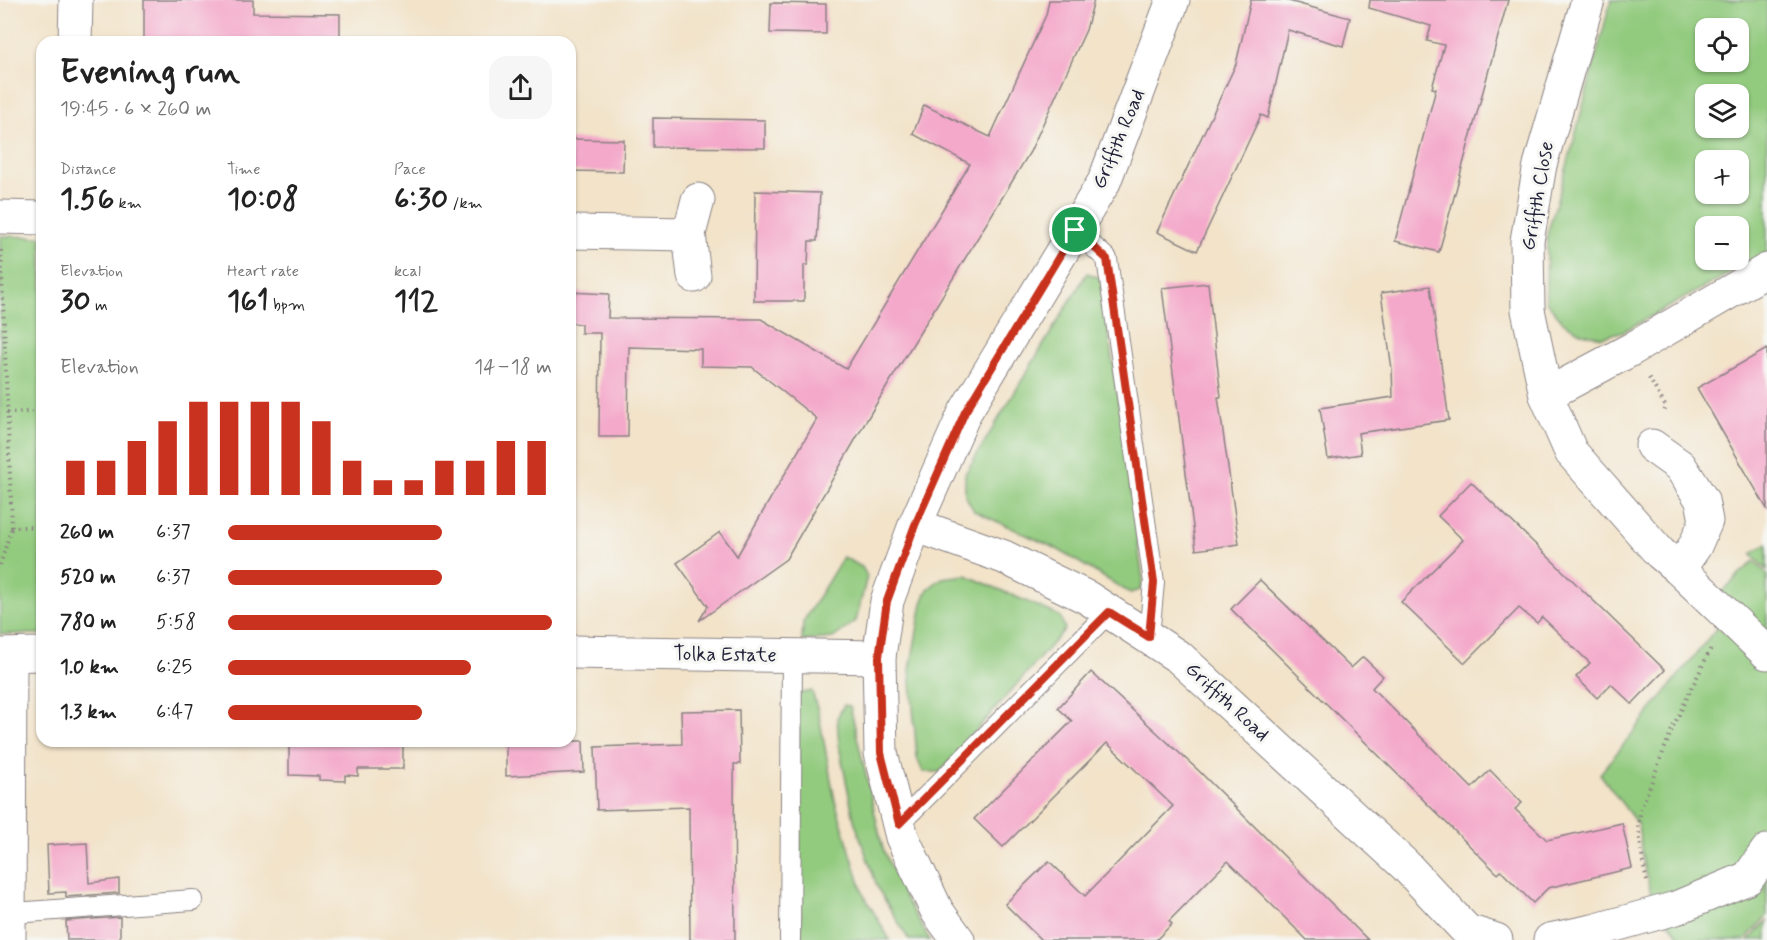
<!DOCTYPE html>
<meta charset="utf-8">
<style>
body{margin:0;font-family:Mynerve,sans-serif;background:#f6f6f6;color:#222;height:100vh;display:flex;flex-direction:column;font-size:22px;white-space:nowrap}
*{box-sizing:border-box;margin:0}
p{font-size:20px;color:#767676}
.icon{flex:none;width:33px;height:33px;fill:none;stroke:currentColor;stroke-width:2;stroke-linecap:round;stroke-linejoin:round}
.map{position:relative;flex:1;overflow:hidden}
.side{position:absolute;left:36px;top:36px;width:540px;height:711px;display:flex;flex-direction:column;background:#fff;border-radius:18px;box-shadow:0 2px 4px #0004}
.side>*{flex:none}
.tools{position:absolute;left:1695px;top:18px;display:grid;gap:12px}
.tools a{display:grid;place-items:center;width:54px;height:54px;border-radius:12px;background:#fff;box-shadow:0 2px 4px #0004;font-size:30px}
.pin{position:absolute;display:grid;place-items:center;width:51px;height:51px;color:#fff;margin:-26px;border:3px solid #fff;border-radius:50%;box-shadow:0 2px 6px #0007}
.round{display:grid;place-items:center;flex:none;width:63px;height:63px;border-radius:18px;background:#f6f6f6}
.summary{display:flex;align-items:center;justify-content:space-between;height:102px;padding:0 24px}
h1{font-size:33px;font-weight:700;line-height:45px}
.figures{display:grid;grid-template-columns:repeat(3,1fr);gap:9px;height:102px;padding:6px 24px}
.figures div{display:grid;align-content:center}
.figures b{font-size:30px;font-weight:700}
.figures small{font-size:16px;font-weight:400}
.figures p{font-size:16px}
.chart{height:168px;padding:12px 24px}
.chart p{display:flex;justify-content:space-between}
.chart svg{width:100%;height:108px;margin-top:6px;stroke:#c8321e;stroke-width:6}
ul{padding:0 24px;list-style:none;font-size:20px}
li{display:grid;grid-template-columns:96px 72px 1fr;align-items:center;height:45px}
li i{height:15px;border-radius:8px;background:#c8321e}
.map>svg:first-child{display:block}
</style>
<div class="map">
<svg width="1767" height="940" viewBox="0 0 1767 940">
<rect width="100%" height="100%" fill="#f6f6f2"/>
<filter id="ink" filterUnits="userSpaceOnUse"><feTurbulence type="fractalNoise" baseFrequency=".0167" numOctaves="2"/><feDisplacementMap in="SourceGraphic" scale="12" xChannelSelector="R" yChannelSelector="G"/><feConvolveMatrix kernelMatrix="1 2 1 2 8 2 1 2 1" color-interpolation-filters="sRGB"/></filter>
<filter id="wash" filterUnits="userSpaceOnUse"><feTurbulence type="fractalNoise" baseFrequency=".008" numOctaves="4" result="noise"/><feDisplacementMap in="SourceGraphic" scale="24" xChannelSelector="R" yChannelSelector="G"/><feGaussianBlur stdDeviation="1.35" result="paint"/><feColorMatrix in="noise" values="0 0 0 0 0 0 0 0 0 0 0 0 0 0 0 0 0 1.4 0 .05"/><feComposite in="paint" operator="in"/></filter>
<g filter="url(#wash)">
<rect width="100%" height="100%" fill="#f2e3c9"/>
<g fill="#92ca7e" stroke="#5a765c" stroke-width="1.5" fill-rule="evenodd">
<path d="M1611 0H1767V253L1624 331 1602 337 1582 333 1564 323 1546 301 1547 234 1567 166ZM1706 28H1738V62H1706ZM1706 94H1738V128H1706ZM1706 160H1738V194H1706ZM1706 226H1738V260H1706Z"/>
<path d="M0 236 42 237V634H0Z"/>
<path d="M1087 273 1101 278 1143 580 1141 590 1130 593 1057 549 974 511 965 495V474Z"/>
<path d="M1767 543V570L1751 554Z"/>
<path d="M843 557 862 567 867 576 856 621 833 638 802 641 803 622Z"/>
<path d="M1754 561 1767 574V916L1745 940H1682L1672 926 1656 913 1643 863 1638 825 1600 774 1727 615 1713 600Z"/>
<path d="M966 575 1060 616 1065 629 940 772H923L917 758 910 670 922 603 928 589 942 578Z"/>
<path d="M812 691 819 715 835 801 863 894 890 940H801L797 694Z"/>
<path d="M844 705 850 706 883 849 905 898 930 940H909L878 889 854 820 839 746 837 718Z"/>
<path d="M1767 921V940H1749Z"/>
</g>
<g id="blocks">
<g fill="#f4a9ca">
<path d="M144 0H253V13L340 14V38L258 40 256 42H144Z"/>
<path d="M1049 0H1094L1086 30 1030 152 872 411 786 559 699 621 708 606 677 563 720 532 737 556 817 419 752 367 701 366V349L629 347 628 437H599L600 333H581V324L570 323V292L609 294 608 318 761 319 846 369 970 164 913 134 924 105 990 137 1046 15Z"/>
<path d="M1251 0H1285L1350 18 1343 46 1288 30 1268 118 1261 115 1197 251 1157 232 1236 64Z"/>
<path d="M1370 0H1508L1439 252 1395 241 1436 89 1432 88 1444 45 1427 41 1431 26 1369 8Z"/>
<path d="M771 3 826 4V34L770 33Z"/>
<path d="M653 118 765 120V148L653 147Z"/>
<path d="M570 139 624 140 623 172 570 171Z"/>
<path d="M755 191 820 193 817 241H809L808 265H804V301H754Z"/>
<path d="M1208 283 1221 397H1218L1239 544 1196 550 1162 288Z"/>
<path d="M1430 286 1449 420 1358 433 1361 454 1328 459 1320 408 1393 397 1392 369 1381 293Z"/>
<path d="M1767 349V509L1697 388Z"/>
<path d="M1471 482 1665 670 1632 704 1611 684 1597 698 1576 677 1590 663 1542 617 1537 623 1519 608 1465 663 1401 602 1463 540 1438 516Z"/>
<path d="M1260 580 1351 668 1363 657 1383 676 1372 688 1472 788 1490 770 1522 803 1515 809 1547 840 1622 823 1632 868 1548 888 1533 903 1501 871 1498 874 1231 609Z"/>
<path d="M1091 672 1199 771 1368 940H1307L1228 861 1169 921 1172 924 1156 940H1041L1005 904 1049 861 1085 896 1173 806 1107 743 1003 847 974 819 1072 721 1058 708Z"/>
<path d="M739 710 740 764H734L735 940H690L689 807 597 810 595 747 682 744 681 711Z"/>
<path d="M289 741H403V769H358V776L345 775V781L319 780V776L289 775Z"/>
<path d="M506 741H583L584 772 506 776Z"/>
<path d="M87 843 89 883 119 879V893L66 897V892L49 893 47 845Z"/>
<path d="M120 917V940H67L66 921Z"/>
</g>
</g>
</g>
<g filter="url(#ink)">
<use href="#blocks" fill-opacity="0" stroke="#8a8282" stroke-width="1.5"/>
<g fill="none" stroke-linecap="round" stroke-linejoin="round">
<defs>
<g id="lane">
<path d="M1075 230 1107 259 1154 582 1149 637"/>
<path d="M899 824 1109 612"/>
<path d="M0 914 193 900"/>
<path d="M790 940 792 656"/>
</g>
<g id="street">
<path d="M1588 0 1540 165 1527 241 1528 310 1546 395 1571 452 1660 553 1679 569 1767 653"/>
<path d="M75 42 76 0"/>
<path d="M0 217 42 218"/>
<path d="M570 232 689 234"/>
<path d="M694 276 689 234 698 200"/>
<path d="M1546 395 1632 349 1767 270"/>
<path d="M1652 446 1680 466 1702 500 1706 521 1695 546 1679 569"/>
<path d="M915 525 1004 557 1088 598 1180 658 1405 865 1467 931 1496 940"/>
<path d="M570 652 879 657"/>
<path d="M0 655 42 654"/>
<path d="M9 940 10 656"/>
<path d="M958 940 937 911 902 837 881 753 879 657 887 601 915 525 965 412 1104 182 1173 0"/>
<path d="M1550 940 1593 931 1676 908 1748 878 1767 851"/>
</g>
</defs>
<use href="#lane" stroke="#8a8282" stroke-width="22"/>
<use href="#street" stroke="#8a8282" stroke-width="35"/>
<g stroke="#8a8282" stroke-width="4" stroke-dasharray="1.5 4.5" stroke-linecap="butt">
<path d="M1 250 12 527H42"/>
<path d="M1649 378 1666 407 1663 414"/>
<path d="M7 413 42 411"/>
<path d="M0 565 12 527"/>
<path d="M1647 881 1643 863 1638 825 1641 809 1673 727 1712 646"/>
</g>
<use href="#lane" stroke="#fff" stroke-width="20"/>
<use href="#street" stroke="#fff" stroke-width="33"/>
</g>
</g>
<g fill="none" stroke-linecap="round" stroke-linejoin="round" filter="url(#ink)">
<defs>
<path id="route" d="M1075 230 1107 259 1154 582 1149 637 1109 612 899 824 881 753 879 657 887 601 915 525 965 412Z"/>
</defs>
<use href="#route" stroke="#fff" stroke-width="12"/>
<use href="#route" stroke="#c8321e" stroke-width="8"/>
</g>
<g text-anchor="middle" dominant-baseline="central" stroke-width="6" stroke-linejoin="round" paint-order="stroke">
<g font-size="20" fill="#22223b" stroke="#f6f6f2">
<text transform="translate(1119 139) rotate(-67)">Griffith Road</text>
<text transform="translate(1538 196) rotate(-80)">Griffith Close</text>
<text transform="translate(725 655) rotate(1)">Tolka Estate</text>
<text transform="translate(1227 702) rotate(43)">Griffith Road</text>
</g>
</g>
</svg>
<div class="tools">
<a><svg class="icon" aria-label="locate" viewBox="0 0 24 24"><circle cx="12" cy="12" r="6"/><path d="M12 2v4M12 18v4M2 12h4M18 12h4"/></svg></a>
<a><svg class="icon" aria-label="layers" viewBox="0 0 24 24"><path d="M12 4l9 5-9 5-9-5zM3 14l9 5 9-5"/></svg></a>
<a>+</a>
<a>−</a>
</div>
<div class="pin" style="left:1075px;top:230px;background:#1e9e55"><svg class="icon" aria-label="arrive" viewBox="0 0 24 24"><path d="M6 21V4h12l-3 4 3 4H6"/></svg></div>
<section class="side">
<div class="summary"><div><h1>Evening run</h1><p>19:45 · 6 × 260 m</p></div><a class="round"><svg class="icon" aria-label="share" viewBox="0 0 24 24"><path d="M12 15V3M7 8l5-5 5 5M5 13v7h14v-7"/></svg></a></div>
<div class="figures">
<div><p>Distance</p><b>1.56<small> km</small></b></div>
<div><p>Time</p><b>10:08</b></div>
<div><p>Pace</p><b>6:30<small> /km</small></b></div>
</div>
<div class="figures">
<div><p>Elevation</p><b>30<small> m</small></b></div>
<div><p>Heart rate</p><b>161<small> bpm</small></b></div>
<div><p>kcal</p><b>112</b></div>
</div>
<div class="chart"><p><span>Elevation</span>14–18 m</p>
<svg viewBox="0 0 160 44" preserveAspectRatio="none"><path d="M5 44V30M15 44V30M25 44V22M35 44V14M45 44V6M55 44V6M65 44V6M75 44V6M85 44V14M95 44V30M105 44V38M115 44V38M125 44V30M135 44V30M145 44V22M155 44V22"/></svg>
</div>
<ul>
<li><b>260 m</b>6:37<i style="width:66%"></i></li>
<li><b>520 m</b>6:37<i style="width:66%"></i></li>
<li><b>780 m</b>5:58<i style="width:100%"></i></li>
<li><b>1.0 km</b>6:25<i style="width:75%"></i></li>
<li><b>1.3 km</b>6:47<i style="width:60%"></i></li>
</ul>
</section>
</div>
